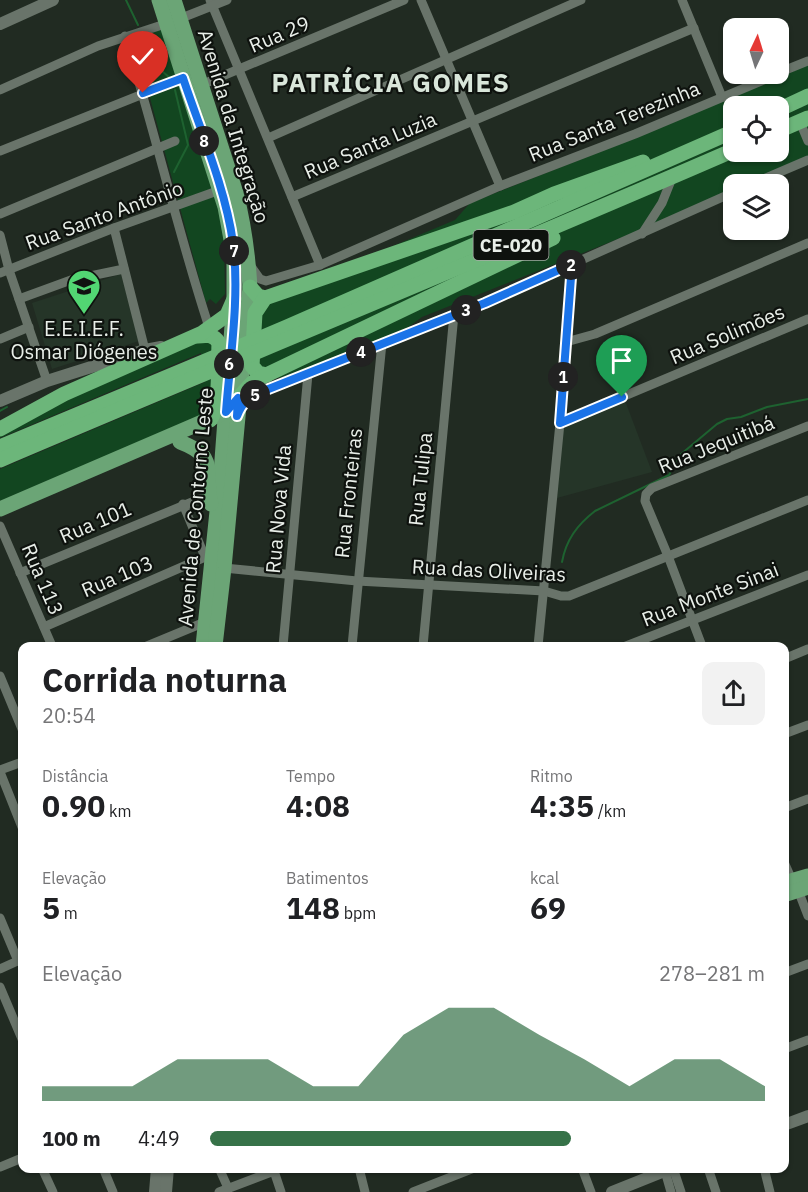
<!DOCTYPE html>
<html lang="pt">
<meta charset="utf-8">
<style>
body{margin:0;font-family:"IBM Plex Sans",sans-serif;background:#f2f2f2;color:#202124;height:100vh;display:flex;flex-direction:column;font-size:22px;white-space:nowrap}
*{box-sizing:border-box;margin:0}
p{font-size:20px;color:#757577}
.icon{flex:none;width:33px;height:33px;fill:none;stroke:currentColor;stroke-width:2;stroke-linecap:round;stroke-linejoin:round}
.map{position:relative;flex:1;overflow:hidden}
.panel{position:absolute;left:18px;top:642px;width:771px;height:531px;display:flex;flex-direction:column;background:#fff;border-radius:12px;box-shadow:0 2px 4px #0004}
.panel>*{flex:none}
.needle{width:39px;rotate:4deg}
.tools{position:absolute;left:723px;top:18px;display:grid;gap:12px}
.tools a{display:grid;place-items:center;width:66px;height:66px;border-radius:12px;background:#fff;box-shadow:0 2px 4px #0004;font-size:30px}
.pin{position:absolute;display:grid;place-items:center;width:51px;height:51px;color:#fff;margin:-62px -26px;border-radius:50% 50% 50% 0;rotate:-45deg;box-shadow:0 0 6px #0007}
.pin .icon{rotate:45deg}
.km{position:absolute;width:30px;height:30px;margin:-15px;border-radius:50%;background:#222;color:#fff;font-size:16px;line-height:30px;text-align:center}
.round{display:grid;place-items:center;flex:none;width:63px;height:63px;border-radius:12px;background:#f2f2f2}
.summary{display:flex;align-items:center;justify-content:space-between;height:102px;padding:0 24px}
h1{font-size:33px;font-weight:700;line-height:45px}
.stats{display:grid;grid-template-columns:repeat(3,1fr);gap:9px;height:102px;padding:6px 24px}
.stats div{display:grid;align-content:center}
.stats b{font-size:30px;font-weight:700}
.stats small{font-size:16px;font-weight:400}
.stats p{font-size:16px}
.chart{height:168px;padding:12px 24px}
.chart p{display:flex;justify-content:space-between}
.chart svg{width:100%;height:108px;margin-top:6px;fill:#367248;opacity:.7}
ul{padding:0 24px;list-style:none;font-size:20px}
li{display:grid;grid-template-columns:96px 72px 1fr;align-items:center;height:45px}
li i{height:15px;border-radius:8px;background:#367248}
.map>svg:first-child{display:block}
</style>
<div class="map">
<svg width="808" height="1192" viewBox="0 0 808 1192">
<rect width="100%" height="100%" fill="#212b22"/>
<g fill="#253528">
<path d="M121 274 139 341 52 369 32 303Z"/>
<path d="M624 398 652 472 557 498 563 425Z"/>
</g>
<g fill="#124620" fill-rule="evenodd">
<path d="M160 30H162L167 48 155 51 158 57 169 55 176 74 169 79 147 87 132 39Z"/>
<path d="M808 65V156L744 184H734L733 189 653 225 422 317 407 328 299 372 281 378 258 373 261 309 288 290 455 220 470 203 637 137ZM734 106H778V152H734Z"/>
<path d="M178 84 219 207 224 239 225 294 216 304 210 299 206 303 150 98 151 95Z"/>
<path d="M204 340 212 341C212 365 218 396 201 415L0 501V469L205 382 201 353 0 438V433L67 398Z"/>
</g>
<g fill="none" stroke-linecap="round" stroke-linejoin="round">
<g stroke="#1e6230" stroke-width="2">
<path d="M126 0 138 25"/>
<path d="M144 40 162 71 170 78"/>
<path d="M174 172 188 145 175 90"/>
<path d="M0 411 7 407"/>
<path d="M562 562C566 540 577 525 595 511L669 475 680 455 717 424 727 419 741 417 767 407 808 399"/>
</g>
<g stroke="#69746a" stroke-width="9">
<path d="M210 0 320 265"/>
<path d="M421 0 500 186"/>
<path d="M682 0 722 97"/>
<path d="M179 19 227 0"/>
<path d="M125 36C155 131 177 229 208 324L206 330"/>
<path d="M778 73 808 61"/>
<path d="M201 85 404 0"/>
<path d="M0 90 98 46 165 24"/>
<path d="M800 122 808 141"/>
<path d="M268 138 581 0"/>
<path d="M0 151 183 78"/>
<path d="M752 184 808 160"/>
<path d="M292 197 694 28"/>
<path d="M0 214 175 141"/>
<path d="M114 228 145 350"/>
<path d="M642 234 662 203 672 178"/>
<path d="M0 235 9 270 47 381"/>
<path d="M250 265 260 279 266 281 320 265 500 186 635 134 778 74"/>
<path d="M0 273 114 228 220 190"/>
<path d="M19 299 71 280 124 269"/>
<path d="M0 339 29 327"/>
<path d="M566 342 595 334 808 243"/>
<path d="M240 408 245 401 261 392 485 303 734 192"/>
<path d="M560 423 808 319"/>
<path d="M183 504 205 557 210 561"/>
<path d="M0 526 52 646"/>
<path d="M224 568 357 581 544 591 561 596H569L808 500"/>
<path d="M20 573 209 495"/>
<path d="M44 627 205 557"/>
<path d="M147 646 205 622"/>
<path d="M283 646 308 374"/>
<path d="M352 646 382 343"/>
<path d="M423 646 454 314"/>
<path d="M538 646 560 423 572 264"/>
<path d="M626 646 808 575"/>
<path d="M702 646 668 556 645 501 646 494 652 488 808 426"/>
<path d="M784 659 808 649"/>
<path d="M0 676 22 729"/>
<path d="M784 734 808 725"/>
<path d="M0 770 22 762"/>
<path d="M0 772 22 827"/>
<path d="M784 808 808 799"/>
<path d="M784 862 792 880"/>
<path d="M798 890 808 916"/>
<path d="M0 918 18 961"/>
<path d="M0 969 22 959"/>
<path d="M784 973 808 964"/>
<path d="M0 987 22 1039"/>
<path d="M784 1049 808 1040"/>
<path d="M0 1167 22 1158"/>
<path d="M42 1168 53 1192"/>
<path d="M103 1168 113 1192"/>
<path d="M219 1168 228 1188"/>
<path d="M273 1168 281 1192"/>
<path d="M359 1168 365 1192"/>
<path d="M582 1168 591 1192"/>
<path d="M673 1168 681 1192"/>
<path d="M708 1168 716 1192"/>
<path d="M764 1168 770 1192"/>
<path d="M665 1171 671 1192"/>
<path d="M219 1192 274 1171"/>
<path d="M413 1192 474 1168"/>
</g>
<g stroke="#69746a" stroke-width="12">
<path d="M0 24 53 0"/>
<path d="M0 401 47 381 145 350 161 347"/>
<path d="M784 1125 808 1116"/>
<path d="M155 1192 157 1168"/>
<path d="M166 1192 168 1168"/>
<path d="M612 1192 672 1168"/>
</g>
<g stroke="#6ba576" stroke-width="15">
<path d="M159 0 225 207 234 256V299L221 473 203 646"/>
<path d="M174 0 236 193C244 224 248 255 250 287L224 568 215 646"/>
<path d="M180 442C220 457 203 471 211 504"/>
<path d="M0 509 221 414"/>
<path d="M784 883 808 876"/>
<path d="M784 895 808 887"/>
</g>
<g stroke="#6cb67a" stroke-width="15">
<path d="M778 110 808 96"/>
<path d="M778 131 808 118"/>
<path d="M250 287 258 296 265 298"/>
<path d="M197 336C206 335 214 334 219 343 218 362 221 405 210 420"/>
<path d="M267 375 258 373 252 366 255 313 265 298 514 212 554 194 643 162"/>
<path d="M238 398 252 383 260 378 553 238"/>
<path d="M0 429 64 394 202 333 227 315 234 299"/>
<path d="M0 447 287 327 734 131"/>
<path d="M0 460C244 356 490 256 734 150"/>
</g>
</g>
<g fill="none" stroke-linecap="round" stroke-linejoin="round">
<defs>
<path id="route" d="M143 93 183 78C200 129 226 190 233 243 240 297 230 358 226 412L238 398 237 416C242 403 248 398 261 392L485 303 572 264 560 423 622 397"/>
</defs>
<use href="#route" stroke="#fff" stroke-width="12"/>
<use href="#route" stroke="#1a73e8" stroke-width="8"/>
</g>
<defs>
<symbol id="school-pin" viewBox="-11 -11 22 30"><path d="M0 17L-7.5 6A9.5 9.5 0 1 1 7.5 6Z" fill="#52d673" stroke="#0e120e"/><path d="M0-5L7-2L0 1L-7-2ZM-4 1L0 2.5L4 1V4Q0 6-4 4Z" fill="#111"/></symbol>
</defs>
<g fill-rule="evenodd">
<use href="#school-pin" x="65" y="267" width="38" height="52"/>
</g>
<g text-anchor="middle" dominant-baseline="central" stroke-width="4.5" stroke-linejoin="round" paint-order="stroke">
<rect fill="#0e120e" stroke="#a7ada7" stroke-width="1.5" x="473.5" y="230" width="75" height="30" rx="4.5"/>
<g font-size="18" font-weight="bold" fill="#e9efe9">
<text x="511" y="245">CE-020</text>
</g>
<g font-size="20" fill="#e9efe9" stroke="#0e120e">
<text transform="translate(279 34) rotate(-23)">Rua 29</text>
<text transform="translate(614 121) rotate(-22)">Rua Santa Terezinha</text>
<text transform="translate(234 126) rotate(73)">Avenida da Integração</text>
<text transform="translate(370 145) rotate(-23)">Rua Santa Luzia</text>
<text transform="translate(104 215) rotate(-20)">Rua Santo Antônio</text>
<text transform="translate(727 334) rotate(-23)">Rua Solimões</text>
<text transform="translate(716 444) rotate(-22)">Rua Jequitibá</text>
<text transform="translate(420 479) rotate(-84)">Rua Tulipa</text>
<text transform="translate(348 493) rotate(-84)">Rua Fronteiras</text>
<text transform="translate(195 507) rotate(-85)">Avenida de Contorno Leste</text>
<text transform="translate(278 509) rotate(-85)">Rua Nova Vida</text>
<text transform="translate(95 522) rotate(-23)">Rua 101</text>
<text transform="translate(489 570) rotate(3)">Rua das Oliveiras</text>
<text transform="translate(117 576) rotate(-23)">Rua 103</text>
<text transform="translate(43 579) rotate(67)">Rua 113</text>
<text transform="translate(710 594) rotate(-21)">Rua Monte Sinai</text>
</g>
<g font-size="20" fill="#e9efe9" stroke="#0e120e">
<text x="84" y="328">E.E.I.E.F.<tspan x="84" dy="23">Osmar Diógenes</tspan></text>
</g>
<g font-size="26" font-weight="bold" letter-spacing="1.5" fill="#d9e6da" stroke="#0e120e">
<text x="391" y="82">PATRÍCIA GOMES</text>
</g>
</g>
</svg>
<div class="tools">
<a><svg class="needle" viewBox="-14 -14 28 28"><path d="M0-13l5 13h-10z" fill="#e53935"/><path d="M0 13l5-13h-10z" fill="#757577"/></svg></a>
<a><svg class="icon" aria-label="locate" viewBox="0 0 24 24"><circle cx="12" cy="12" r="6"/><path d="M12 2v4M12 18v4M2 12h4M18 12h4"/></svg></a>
<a><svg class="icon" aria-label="layers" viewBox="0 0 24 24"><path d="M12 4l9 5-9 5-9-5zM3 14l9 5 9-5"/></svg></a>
</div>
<div class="pin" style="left:622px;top:397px;background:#1e9e55"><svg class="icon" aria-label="arrive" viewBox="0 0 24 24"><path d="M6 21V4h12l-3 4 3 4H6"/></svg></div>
<div class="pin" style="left:143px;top:93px;background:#d93025"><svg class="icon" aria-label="check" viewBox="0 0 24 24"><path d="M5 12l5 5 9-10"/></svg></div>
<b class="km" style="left:563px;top:377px">1</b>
<b class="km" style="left:571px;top:265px">2</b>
<b class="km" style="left:466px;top:310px">3</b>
<b class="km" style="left:361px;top:352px">4</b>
<b class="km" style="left:255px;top:395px">5</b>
<b class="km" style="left:229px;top:364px">6</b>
<b class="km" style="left:234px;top:251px">7</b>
<b class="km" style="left:204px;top:141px">8</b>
<section class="panel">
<div class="summary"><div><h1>Corrida noturna</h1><p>20:54</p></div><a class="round"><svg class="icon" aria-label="share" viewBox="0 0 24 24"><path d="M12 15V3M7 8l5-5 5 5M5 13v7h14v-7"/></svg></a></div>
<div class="stats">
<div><p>Distância</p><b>0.90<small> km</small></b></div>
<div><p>Tempo</p><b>4:08</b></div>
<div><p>Ritmo</p><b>4:35<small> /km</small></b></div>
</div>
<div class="stats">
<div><p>Elevação</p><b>5<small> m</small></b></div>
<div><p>Batimentos</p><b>148<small> bpm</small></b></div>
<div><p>kcal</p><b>69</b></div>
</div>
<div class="chart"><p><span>Elevação</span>278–281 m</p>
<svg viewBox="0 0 160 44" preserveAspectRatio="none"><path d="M0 44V38L10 38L20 38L30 27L40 27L50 27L60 38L70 38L80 17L90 6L100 6L110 17L120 27L130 38L140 27L150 27L160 38V44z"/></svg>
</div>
<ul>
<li><b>100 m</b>4:49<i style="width:65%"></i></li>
</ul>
</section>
</div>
